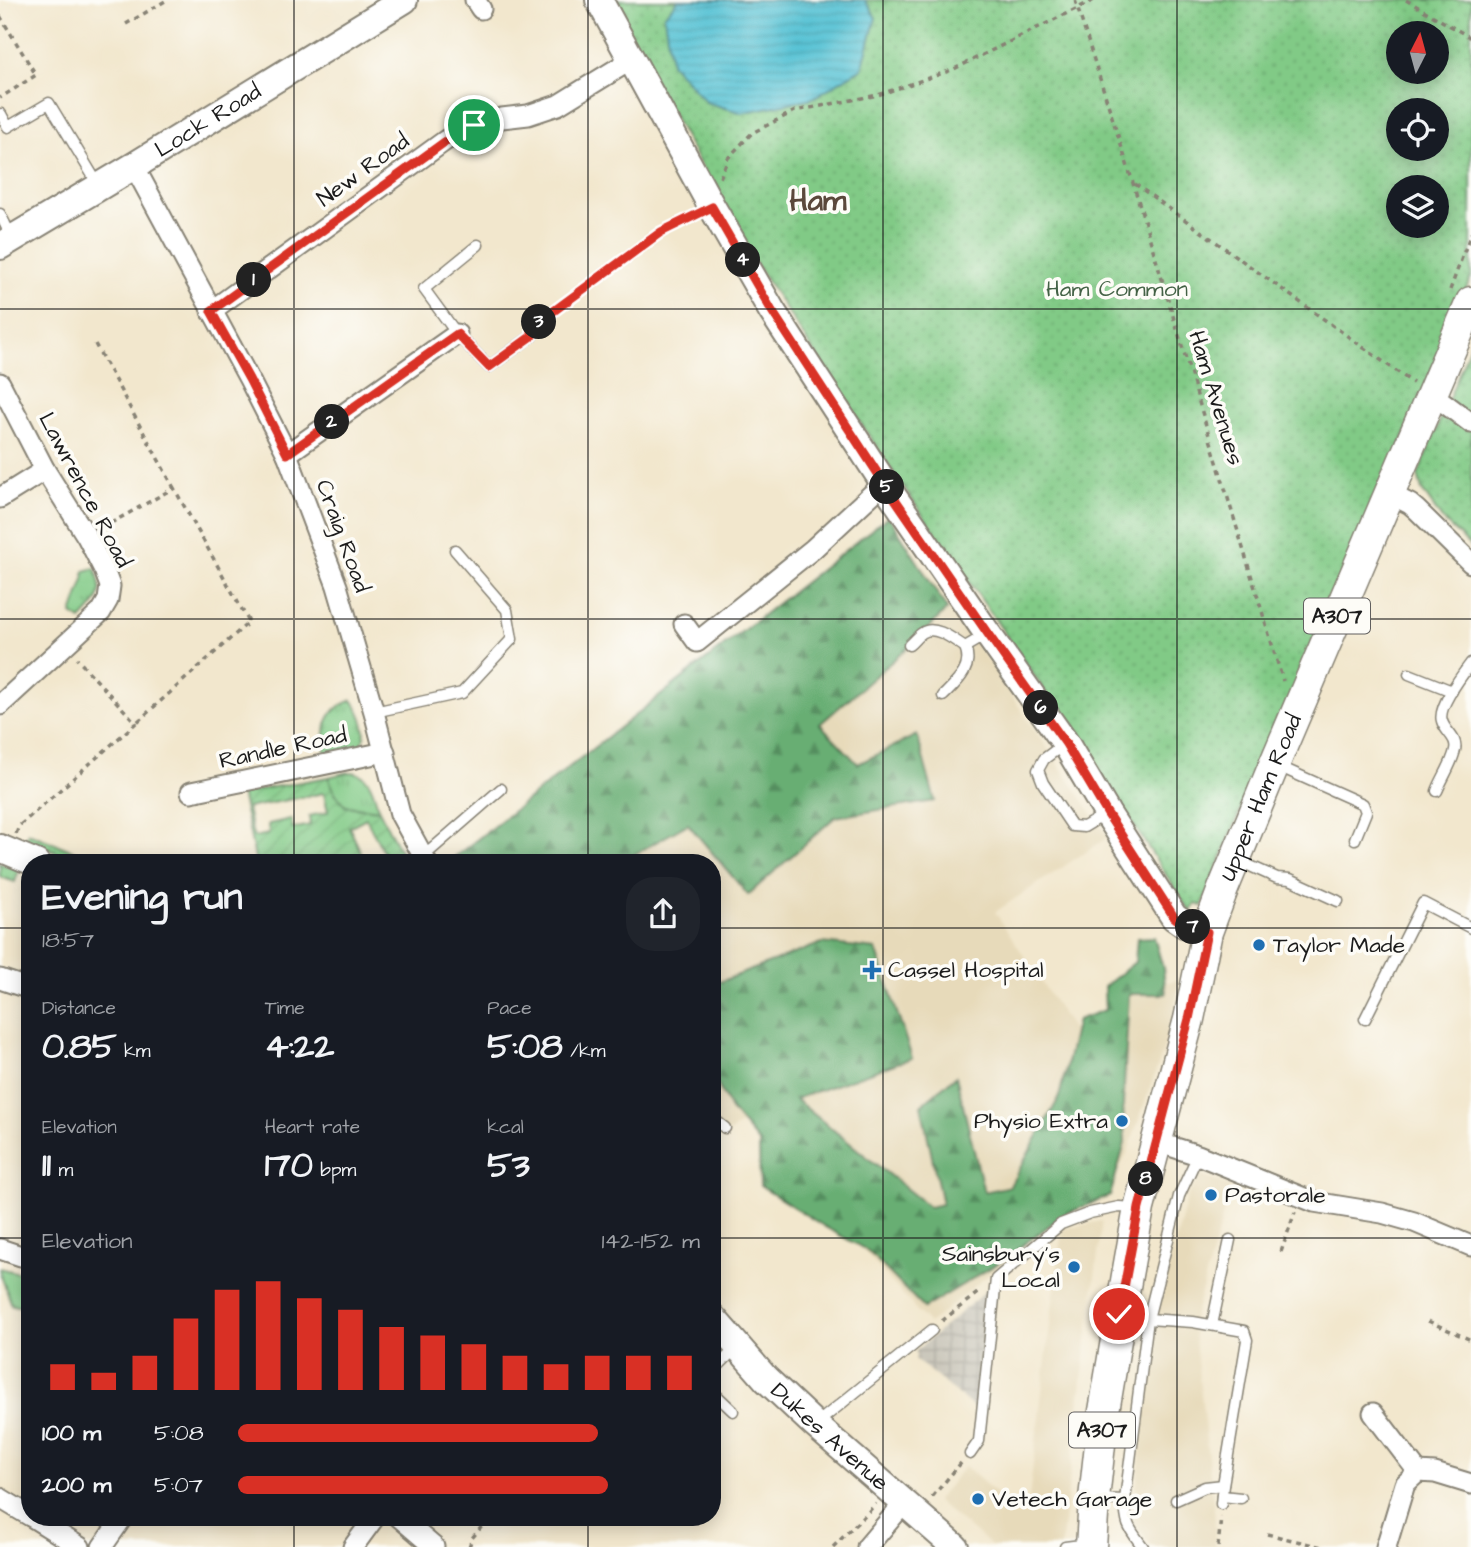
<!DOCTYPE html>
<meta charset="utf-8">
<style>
body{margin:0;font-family:"Architects Daughter",sans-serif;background:#20242c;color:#f1f3f6;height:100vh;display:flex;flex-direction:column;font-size:26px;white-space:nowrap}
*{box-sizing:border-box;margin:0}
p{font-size:23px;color:#9ea1a6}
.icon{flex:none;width:38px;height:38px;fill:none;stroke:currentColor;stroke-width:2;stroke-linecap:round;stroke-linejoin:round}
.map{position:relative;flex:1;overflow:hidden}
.panel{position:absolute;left:21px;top:854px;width:700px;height:672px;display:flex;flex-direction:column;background:#171b24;border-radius:28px;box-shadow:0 4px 18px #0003}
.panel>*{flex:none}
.needle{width:46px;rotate:6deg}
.fabs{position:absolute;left:1386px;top:21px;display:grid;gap:14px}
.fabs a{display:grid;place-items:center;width:63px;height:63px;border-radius:50%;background:#171b24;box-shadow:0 4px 18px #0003;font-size:35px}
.pin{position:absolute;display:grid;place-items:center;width:60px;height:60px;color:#fff;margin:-30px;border:4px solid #fff;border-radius:50%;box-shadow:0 2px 7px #0007}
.km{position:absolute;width:35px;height:35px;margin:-18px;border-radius:50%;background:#222;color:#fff;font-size:19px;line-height:35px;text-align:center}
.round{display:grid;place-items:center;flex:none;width:74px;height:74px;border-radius:28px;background:#20242c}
.summary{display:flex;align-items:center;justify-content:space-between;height:119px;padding:0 21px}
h1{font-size:38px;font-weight:700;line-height:52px}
.metrics{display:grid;grid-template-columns:repeat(3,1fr);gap:10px;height:119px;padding:7px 21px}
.metrics div{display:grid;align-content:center}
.metrics b{font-size:35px;font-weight:700}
.metrics small{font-size:19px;font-weight:400}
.metrics p{font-size:19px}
.chart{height:196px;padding:14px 21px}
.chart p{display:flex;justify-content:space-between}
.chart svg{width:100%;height:126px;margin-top:7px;stroke:#d93025;stroke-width:6}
ul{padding:0 21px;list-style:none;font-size:23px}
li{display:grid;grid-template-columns:112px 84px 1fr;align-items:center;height:52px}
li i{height:18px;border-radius:9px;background:#d93025}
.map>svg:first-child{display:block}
</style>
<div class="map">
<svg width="1471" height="1547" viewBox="0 0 1471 1547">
<defs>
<pattern id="industrial-grid" width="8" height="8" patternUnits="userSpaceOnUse" patternTransform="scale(1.75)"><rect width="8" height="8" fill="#c8c4b8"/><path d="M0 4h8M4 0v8" fill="none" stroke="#aba89e"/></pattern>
<pattern id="grass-tufts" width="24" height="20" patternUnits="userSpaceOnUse" patternTransform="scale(1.75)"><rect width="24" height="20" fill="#81ca86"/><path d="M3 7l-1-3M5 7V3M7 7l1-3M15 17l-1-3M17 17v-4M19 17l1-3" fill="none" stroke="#6fad73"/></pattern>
<pattern id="forest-firs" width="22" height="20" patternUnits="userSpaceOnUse" patternTransform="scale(1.75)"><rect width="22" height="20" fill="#68ae73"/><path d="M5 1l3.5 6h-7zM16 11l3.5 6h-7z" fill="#558d5e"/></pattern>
<pattern id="park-dots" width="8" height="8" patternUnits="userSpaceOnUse" patternTransform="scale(1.75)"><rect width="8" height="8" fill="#81ca86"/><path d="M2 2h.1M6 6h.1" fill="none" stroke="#6fad73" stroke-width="1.8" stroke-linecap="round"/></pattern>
<pattern id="garden-furrows" width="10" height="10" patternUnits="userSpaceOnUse" patternTransform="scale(1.75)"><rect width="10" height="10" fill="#81ca86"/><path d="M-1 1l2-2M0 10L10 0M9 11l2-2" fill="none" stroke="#6fad73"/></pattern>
<pattern id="water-rules" width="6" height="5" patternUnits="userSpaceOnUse" patternTransform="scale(1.75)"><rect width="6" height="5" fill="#59c3d5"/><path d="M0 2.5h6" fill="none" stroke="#4da7b6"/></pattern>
</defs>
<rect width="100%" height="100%" fill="#fdfcf7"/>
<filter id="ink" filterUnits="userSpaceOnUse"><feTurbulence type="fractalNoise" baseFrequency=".0143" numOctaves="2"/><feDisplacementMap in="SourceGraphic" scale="14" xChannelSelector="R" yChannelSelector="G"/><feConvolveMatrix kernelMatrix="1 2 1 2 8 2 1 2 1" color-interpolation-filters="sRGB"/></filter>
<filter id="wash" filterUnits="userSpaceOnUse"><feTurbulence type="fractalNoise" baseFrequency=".00686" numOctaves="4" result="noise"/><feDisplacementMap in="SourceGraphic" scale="28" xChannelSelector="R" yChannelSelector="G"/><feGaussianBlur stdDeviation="1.57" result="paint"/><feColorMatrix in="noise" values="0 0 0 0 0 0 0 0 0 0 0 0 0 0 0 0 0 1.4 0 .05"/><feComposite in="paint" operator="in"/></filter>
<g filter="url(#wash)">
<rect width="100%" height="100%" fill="#f2e7cd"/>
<g fill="#e7daba">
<path d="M889 516 1108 837 995 912 1071 1027 1121 1076 1127 994 1180 979 1171 1028 1127 1154 1119 1168 1110 1167 1104 1197 1056 1219 929 1324 747 1120 727 1134 712 1132V863H447Z"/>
<path d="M1201 1176 1231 1186 1193 1322 1215 1519V1547H1153L1132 1521 1157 1311 1188 1195Z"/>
<path d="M1102 1221 1061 1547H993L936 1501 965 1466 1011 1507 1027 1514 1062 1229Z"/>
</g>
<path fill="url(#industrial-grid)" d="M989 1288 979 1392 977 1410 915 1359 917 1355 915 1352Z"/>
<g fill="url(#grass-tufts)" stroke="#4e7351" stroke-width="2">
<path d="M95 568C106 594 99 601 81 620L72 614 84 579V571Z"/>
<path d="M352 700C360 710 373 738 357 747 350 751 337 752 329 754L325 753C323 726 325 710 352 700Z"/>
<path d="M349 772C371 772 373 792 379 810L345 806 335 793 328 777Z"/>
<path d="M28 833 104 863H82L25 840Z"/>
<path d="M0 863 19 870 15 882 0 877Z"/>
<path d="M0 1268 19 1273 30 1274V1308L12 1305 0 1273Z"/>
</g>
<g fill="url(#forest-firs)" stroke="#426548" stroke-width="2">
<path d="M889 516 947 609 921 636 820 724 858 764 917 735 935 801 835 817 748 895 688 824 619 863H447Z"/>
<path d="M1154 937 1163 968 1166 994H1129L1123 1104 1125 1143 1110 1196 1065 1214 1000 1262 924 1308 868 1251 825 1227 760 1186 759 1143 731 1110 712 1074V985L822 943 876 949 912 1058 795 1099 929 1207 942 1204 921 1105 956 1076 984 1192 1010 1186 1059 1098 1077 1020 1105 1010 1104 987 1135 962 1137 938Z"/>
</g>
<g fill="url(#park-dots)" stroke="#4e7351" stroke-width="2" fill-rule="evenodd">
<path d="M608 0H1471V277L1317 647 1244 796 1241 809 1202 906 1196 904 1190 912 1080 742 889 466 756 264ZM1398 33H1437V72H1398ZM1398 110H1437V149H1398ZM1398 187H1437V226H1398Z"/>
<path d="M1471 343V547L1442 519 1422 490 1418 475Z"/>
</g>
<path fill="url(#garden-furrows)" stroke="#4e7351" stroke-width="2" fill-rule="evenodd" d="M328 777 335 793 345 806 379 810 406 863H389L366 818 349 827 366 863H256L241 793ZM324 793 328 812 309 816 310 825 293 829 291 819 269 824 268 825 269 834 254 837 251 828 247 808Z"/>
<path fill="url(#water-rules)" stroke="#3a7078" stroke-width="2" d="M678 0H865L876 18 862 68 813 98 742 113 706 102 671 63 664 16Z"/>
</g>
<g filter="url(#ink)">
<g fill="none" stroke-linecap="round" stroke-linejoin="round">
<defs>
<g id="lane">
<path d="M1 114 8 127 49 103 99 186"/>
<path d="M0 214 12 238"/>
<path d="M478 245 424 289 457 334 489 367 532 336"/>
<path d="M909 645C913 642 917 636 922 633 935 624 954 640 965 647L987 634"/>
<path d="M1409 674 1452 691"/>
<path d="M943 696C957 682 974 668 965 647"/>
<path d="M374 712 462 693 512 639 507 610 455 550"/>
<path d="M1064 744 1044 759 1038 770 1043 783 1072 826 1084 827 1107 813"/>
<path d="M1278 766 1363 804 1366 812 1355 839"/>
<path d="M1437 791C1442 778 1452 764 1455 750 1458 738 1445 732 1442 721 1437 708 1462 675 1471 663"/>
<path d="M424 856 501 789"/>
<path d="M1239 861 1277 878 1290 879 1338 901"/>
<path d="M1365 1019 1423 903 1471 928"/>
<path d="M712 1118 725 1128"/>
<path d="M1123 1315 1148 1319 1193 1322 1244 1331 1247 1340 1223 1485 1221 1504"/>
<path d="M1212 1325 1230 1240"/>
<path d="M712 1372 736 1348"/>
<path d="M712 1391 733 1411"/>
<path d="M816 1424 932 1330"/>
<path d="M970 1454 979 1441 996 1279 1061 1224 1090 1213 1119 1207 1135 1208"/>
<path d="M1222 1496 1241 1498"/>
<path d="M1097 1499 1125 1500"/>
<path d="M1176 1500 1205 1487 1223 1485"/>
<path d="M1065 1547 1089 1544"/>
<path d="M1143 1547C1128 1527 1126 1526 1125 1500L1148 1319 1179 1196 1198 1155"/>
</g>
<g id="street">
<path d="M475 0 481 9"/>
<path d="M134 166 249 379 287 454 337 586 374 712 400 814 427 863"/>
<path d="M211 311 446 140 474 125 502 118 528 115 558 105 631 60"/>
<path d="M0 383 45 470 87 537 104 570 110 586 108 600 101 612 0 705"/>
<path d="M1432 394 1471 423"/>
<path d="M287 454 457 334"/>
<path d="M1390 494 1410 504 1417 510 1471 563"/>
<path d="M0 498 45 470"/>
<path d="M684 624 697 642 813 549 884 483"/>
<path d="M191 792 385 752"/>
<path d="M0 979 30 989"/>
<path d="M1157 1142 1198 1155 1314 1202 1382 1213 1414 1222 1471 1246"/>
<path d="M0 1249 21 1256 30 1257"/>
<path d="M1373 1413 1418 1472"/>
<path d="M0 1498 30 1516"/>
<path d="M32 1517 80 1547"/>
<path d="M399 1517 434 1547"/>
<path d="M102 1547 123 1517"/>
<path d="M353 1547 375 1517"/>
<path d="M867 1547 905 1502"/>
<path d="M1386 1547 1405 1484 1418 1472 1435 1473 1471 1484"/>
</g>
<g id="secondary">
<path d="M599 0 712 207 772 311 884 483 987 633 1066 744 1107 813 1174 917 1184 924 1207 932"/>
<path id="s1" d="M0 246 134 166 404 0"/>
<path d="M0 848 36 863"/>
<path id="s2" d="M712 1317 766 1379 815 1425 955 1547"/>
</g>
<g id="primary">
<path id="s3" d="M1091 1547 1094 1499 1103 1417 1127 1275 1139 1208 1189 1019 1207 932 1223 889 1274 765 1471 302"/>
</g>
</defs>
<use href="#lane" stroke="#878274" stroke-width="13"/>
<use href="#street" stroke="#878274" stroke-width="23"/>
<use href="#secondary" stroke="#878274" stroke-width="30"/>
<use href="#primary" stroke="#878274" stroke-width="33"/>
<g stroke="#878274" stroke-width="3.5" stroke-dasharray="5 5" stroke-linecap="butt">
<path d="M1075 0 1133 183 1283 681"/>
<path d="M1406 0 1471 38"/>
<path d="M0 16 36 75 0 98"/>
<path d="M126 24 167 0"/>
<path d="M720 178 728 158 752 133 795 111 878 95 952 70 1094 0"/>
<path d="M1135 184 1413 383"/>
<path d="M1450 290 1471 233"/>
<path d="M535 325 661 232 693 216"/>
<path d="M95 344 174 488"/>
<path d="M102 528 174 488 249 622 136 723"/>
<path d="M16 834 19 826 136 723 77 659"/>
<path d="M1281 1252 1295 1212"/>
<path d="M942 1321 980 1291"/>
<path d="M1428 1321 1471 1340"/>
<path d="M932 1497 961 1463"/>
<path d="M1267 1534 1322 1547"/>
<path d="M469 1547 472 1538 490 1517"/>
<path d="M833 1547 876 1504"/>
<path d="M1218 1547 1221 1517"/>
</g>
<use href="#lane" stroke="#fff" stroke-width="10"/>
<use href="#street" stroke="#fff" stroke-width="19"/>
<use href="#secondary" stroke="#fff" stroke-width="26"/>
<use href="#primary" stroke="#fff" stroke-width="30"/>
</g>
</g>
<g fill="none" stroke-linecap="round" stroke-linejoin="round" filter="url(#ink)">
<defs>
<path id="route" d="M474 125 446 141 211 311 249 379 287 454 457 334 489 367 532 336V327L661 232 712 207 772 311 884 483 988 634 1066 744 1107 813 1174 917 1184 925 1207 932 1189 1019 1139 1208 1119 1314"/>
</defs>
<use href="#route" stroke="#fff" stroke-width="14"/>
<use href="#route" stroke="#d93025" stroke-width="9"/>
</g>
<path fill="none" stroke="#1c1c1c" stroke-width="2" stroke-opacity="0.55" d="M294 0V863M588 0V863M883 0V1547M1177 0V1547M0 309H1471M0 619H1471M0 928H30M712 928H1471M0 1238H30M712 1238H1471M294 1517V1547M588 1517V1547"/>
<g fill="#1f6fb2" stroke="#fdfcf7" stroke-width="2.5">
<circle cx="1259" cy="945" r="7"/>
<path d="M868.5 959.5h7v7h7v7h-7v7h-7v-7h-7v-7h7z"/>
<circle cx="1122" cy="1121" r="7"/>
<circle cx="1211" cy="1195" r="7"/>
<circle cx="1074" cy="1267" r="7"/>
<circle cx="978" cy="1499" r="7"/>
</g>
<g text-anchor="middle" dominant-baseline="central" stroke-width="7" stroke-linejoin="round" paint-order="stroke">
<g fill="#fdfcf7" stroke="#605f5e" stroke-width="2">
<rect x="1304" y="598.5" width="66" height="35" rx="5"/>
<rect x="1069" y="1412.5" width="66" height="35" rx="5"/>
</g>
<g font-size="21" font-weight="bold" fill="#1c1c1c">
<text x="1337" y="616">A307</text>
<text x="1102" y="1430">A307</text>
</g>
<g font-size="23" fill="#1c1c1c" stroke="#fdfcf7">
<text stroke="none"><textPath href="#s1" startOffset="243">Lock Road</textPath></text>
<text transform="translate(363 170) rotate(-36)">New Road</text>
<text transform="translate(1216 398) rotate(73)">Ham Avenues</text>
<text transform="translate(85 490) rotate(62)">Lawrence Road</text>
<text transform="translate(343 536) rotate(70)">Craig Road</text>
<text transform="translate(283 748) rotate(-12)">Randle Road</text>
<text stroke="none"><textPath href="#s3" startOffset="772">Upper Ham Road</textPath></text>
<text stroke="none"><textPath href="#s2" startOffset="168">Dukes Avenue</textPath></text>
</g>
<g font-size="23" fill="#446246" stroke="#fdfcf7">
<text x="1117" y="289">Ham Common</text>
</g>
<g font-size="23" fill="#1c1c1c" stroke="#fdfcf7" text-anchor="start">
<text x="1273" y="945">Taylor Made</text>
<text x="888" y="970">Cassel Hospital</text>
<text x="1108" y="1121" text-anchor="end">Physio Extra</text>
<text x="1225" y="1195">Pastorale</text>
<text x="1060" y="1254" text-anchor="end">Sainsbury's<tspan x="1060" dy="26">Local</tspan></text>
<text x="992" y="1499">Vetech Garage</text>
</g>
<g font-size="30" font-weight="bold" fill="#5b483b" stroke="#fdfcf7">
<text x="818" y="201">Ham</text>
</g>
</g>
</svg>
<div class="fabs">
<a><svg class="needle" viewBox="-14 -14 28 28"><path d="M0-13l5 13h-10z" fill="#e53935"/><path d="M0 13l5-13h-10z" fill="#9ea1a6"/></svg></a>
<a><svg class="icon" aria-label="locate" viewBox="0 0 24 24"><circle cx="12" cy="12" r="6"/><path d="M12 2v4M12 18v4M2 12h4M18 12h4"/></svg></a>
<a><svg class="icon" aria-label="layers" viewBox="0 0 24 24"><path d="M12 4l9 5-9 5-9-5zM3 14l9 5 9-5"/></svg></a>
</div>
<div class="pin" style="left:474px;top:125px;background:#1e9e55"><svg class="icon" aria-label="arrive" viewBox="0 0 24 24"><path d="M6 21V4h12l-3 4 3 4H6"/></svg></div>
<div class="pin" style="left:1119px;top:1314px;background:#d93025"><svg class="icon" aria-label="check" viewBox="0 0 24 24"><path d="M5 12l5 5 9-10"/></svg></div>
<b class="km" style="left:254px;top:280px">1</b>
<b class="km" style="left:332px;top:422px">2</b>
<b class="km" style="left:539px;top:322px">3</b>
<b class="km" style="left:743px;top:260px">4</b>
<b class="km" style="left:887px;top:487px">5</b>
<b class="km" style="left:1041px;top:708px">6</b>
<b class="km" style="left:1193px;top:927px">7</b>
<b class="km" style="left:1146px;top:1179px">8</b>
<section class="panel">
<div class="summary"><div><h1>Evening run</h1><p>18:57</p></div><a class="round"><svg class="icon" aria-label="share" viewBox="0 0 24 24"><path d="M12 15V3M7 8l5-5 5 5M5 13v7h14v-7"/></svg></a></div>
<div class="metrics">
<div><p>Distance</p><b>0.85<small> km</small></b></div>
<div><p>Time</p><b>4:22</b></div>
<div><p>Pace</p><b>5:08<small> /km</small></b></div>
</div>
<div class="metrics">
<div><p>Elevation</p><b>11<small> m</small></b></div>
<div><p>Heart rate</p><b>170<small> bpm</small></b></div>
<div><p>kcal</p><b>53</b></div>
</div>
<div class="chart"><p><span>Elevation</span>142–152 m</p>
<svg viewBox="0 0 160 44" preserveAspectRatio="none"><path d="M5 44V35M15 44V38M25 44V32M35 44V19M45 44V9M55 44V6M65 44V12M75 44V16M85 44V22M95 44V25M105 44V28M115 44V32M125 44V35M135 44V32M145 44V32M155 44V32"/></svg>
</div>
<ul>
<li><b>100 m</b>5:08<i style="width:78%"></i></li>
<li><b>200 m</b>5:07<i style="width:80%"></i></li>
</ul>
</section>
</div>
